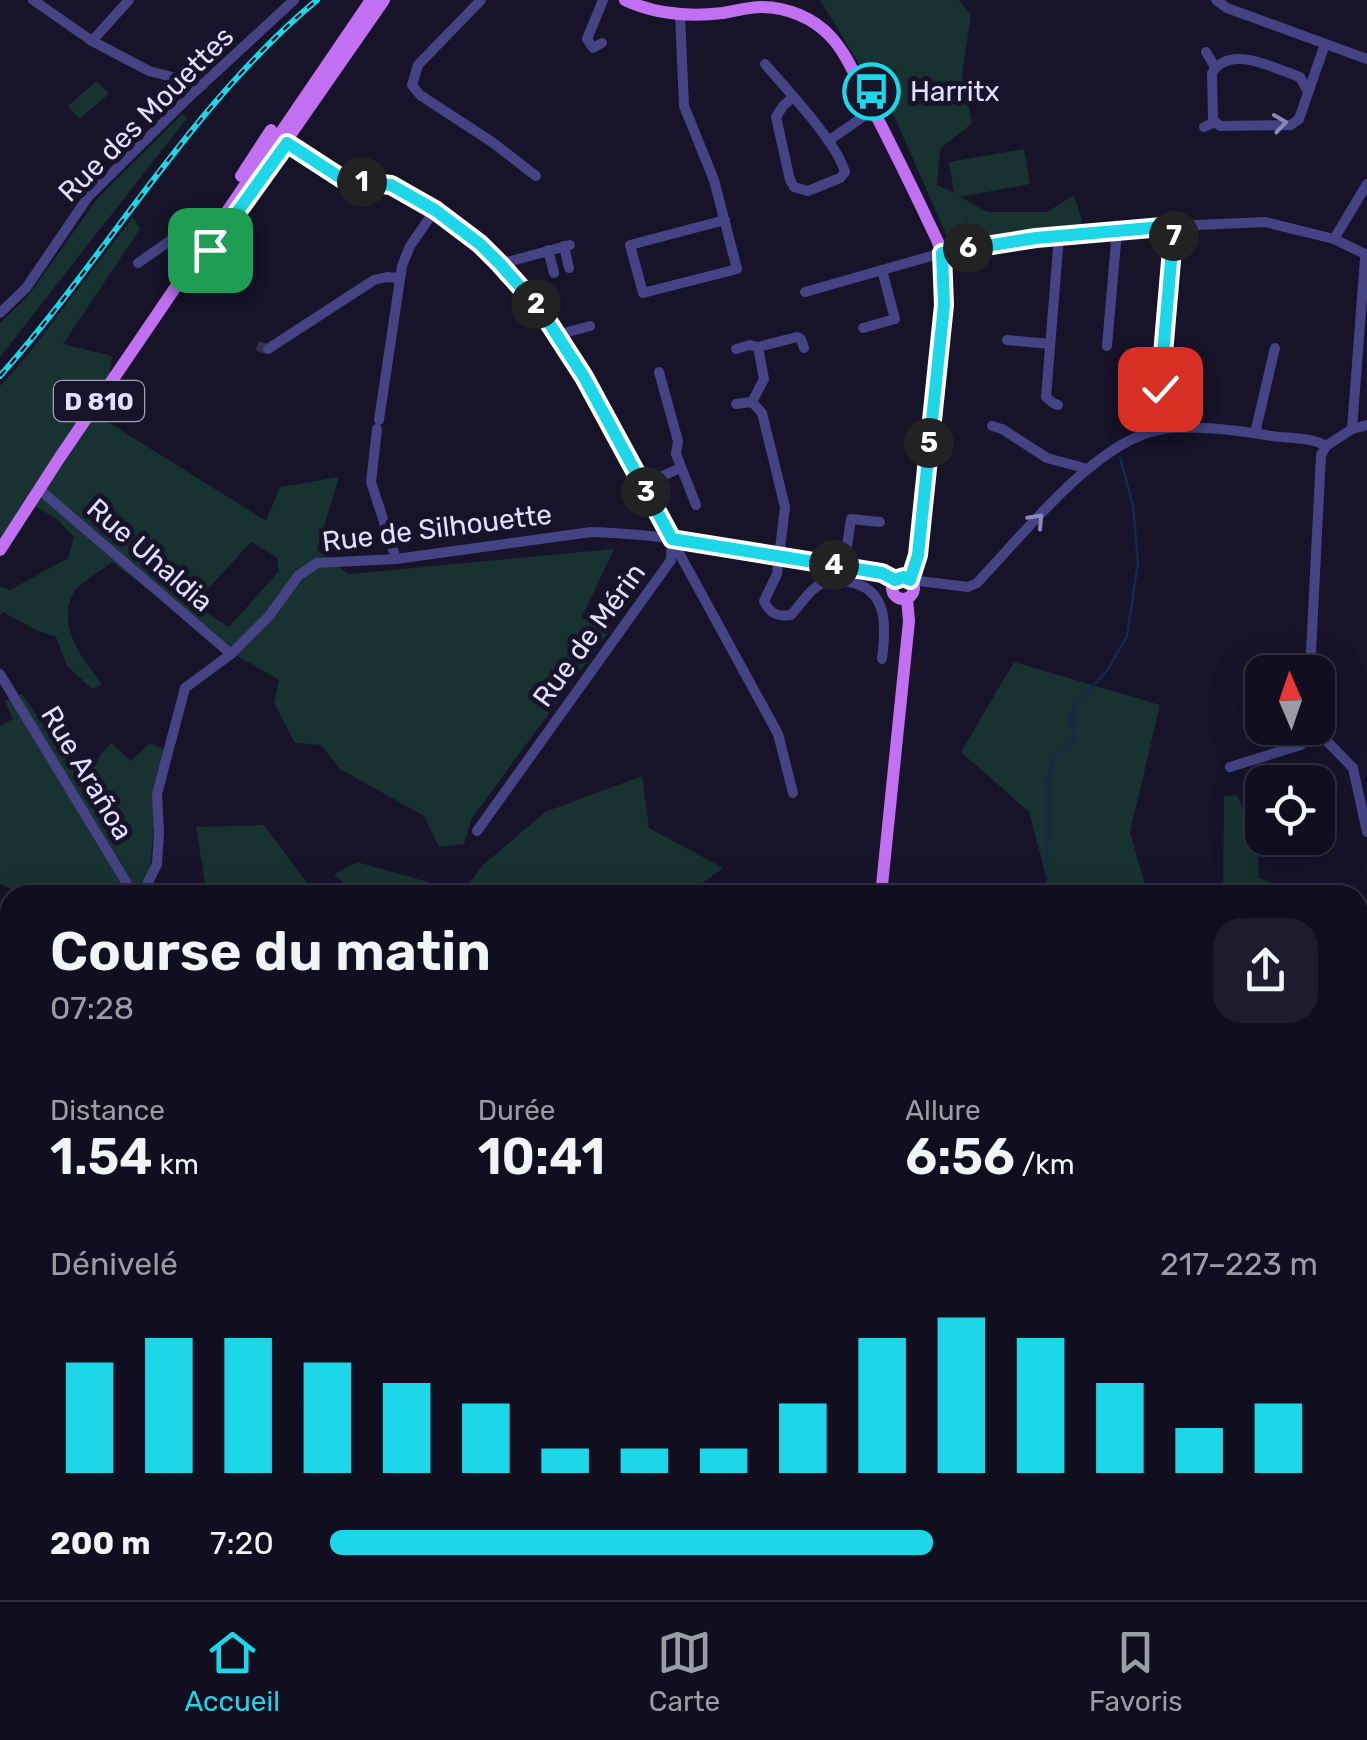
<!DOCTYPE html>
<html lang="fr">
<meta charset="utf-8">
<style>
body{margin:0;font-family:Rubik,sans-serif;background:#1e1c2c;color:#f1f3f6;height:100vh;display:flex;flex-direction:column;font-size:38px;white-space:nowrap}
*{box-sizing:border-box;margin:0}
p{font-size:32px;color:#9c9ca4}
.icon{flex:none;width:55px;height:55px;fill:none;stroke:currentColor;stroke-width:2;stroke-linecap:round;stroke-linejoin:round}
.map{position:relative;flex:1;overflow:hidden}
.panel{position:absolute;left:0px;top:885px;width:1368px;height:715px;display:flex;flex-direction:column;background:#110e1f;border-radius:30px 30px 0 0;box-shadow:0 10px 40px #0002,0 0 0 2px #302e3d}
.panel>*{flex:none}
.needle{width:65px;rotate:358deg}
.fabs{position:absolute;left:1245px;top:655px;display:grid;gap:20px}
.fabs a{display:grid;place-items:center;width:90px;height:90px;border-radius:20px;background:#110e1f;box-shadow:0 10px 40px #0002,0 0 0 2px #302e3d;font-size:50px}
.pin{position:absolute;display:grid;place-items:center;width:85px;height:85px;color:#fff;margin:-42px;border-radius:20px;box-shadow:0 5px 15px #0006}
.km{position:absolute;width:50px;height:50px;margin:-25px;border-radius:50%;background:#222;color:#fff;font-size:28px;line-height:50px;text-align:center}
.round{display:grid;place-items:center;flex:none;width:105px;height:105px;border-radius:30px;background:#1e1c2c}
.overview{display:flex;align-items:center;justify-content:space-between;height:170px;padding:0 50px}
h1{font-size:55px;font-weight:600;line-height:75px}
.metrics{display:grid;grid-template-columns:repeat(3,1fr);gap:15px;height:170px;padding:10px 50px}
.metrics div{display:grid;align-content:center}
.metrics b{font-size:50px;font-weight:600}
.metrics small{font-size:28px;font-weight:400}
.metrics p{font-size:28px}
.chart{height:280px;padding:20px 50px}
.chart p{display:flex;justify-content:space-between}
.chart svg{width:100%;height:180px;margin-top:10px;stroke:#1dd7e9;stroke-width:6}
ul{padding:0 50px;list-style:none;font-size:32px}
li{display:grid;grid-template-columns:160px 120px 1fr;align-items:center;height:75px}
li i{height:25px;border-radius:12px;background:#1dd7e9}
.menu{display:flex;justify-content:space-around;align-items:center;height:140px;border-top:2px solid #302e3d;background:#110e1f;font-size:28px;color:#9c9ca4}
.menu a{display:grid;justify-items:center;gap:5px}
.menu .selected{color:#1dd7e9}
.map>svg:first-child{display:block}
</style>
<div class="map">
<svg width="1367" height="1600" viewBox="0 0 1367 1600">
<rect width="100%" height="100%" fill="#171329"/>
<g fill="#173231" fill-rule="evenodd">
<path d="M820 0H959L971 15 962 74 972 123 940 149 937 185 954 193 949 162 1024 149 1030 184 960 197 988 212H1047L1074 195 1082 220 1081 226 1073 230 949 241 888 102 897 70 864 72Z"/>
<path d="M97 81 109 94 79 119 68 106Z"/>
<path d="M182 114 187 118 0 357V323L28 296 97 199Z"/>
<path d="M133 217 140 229 63 344 112 356 103 419 266 521 280 487 339 477 317 550 349 574 614 549 582 617 608 633 472 818 464 844 439 847 424 816 340 769 321 745 295 743 274 703 279 680 229 651 112 562C102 570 80 583 74 592 55 624 83 660 102 684L92 689 67 666 56 637 36 630 3 612 0 615V586L10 590 68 558 74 537 58 520 35 506 0 558V386L26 357ZM251 542 277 558 279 571 229 627 194 604Z"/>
<path d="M1014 662 1160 705 1130 832 1148 895H1051L1029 812 961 752Z"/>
<path d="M22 694 85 787 100 755 111 743 131 761 150 743 164 749 157 790 150 870 139 895H25L0 884V726L13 719 5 701Z"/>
<path d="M642 776 649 828 723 868 686 895H359L334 875 357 862 463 892 483 865 545 812Z"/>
<path d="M1237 795 1258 843 1259 878 1281 887 1316 886 1315 895H1223L1224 796Z"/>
<path d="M264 825 315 894 214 895 205 883 196 827Z"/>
</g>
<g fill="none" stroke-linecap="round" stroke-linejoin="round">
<g stroke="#142a4c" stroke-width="2.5">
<path d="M1048 895 1047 783 1053 761 1059 753 1071 744 1074 737 1071 719 1075 705 1107 671 1127 636 1138 562 1133 506 1120 457"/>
<path d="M514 1590 519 1600"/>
<path d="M1325 1590 1330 1600"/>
</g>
<path stroke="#353149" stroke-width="10" stroke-dasharray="10 5" stroke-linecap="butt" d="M257 346 268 349"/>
<g stroke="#454383" stroke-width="10">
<path d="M33 0 92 41 149 71 203 85"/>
<path d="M481 0 418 65 412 85 420 95 492 142 536 176"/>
<path d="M1216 0 1227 8 1367 59"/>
<path d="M680 15 684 106 714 180 737 269 643 293 630 245 725 220"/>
<path d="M92 41 129 0"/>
<path d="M602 43 593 48 587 39 603 0"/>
<path d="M1206 52 1215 67"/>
<path d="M765 64C787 90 836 141 845 172L840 178 808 191 794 187 790 180 776 117 783 106 793 97"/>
<path d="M1215 122 1213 118 1212 73C1230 43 1275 69 1300 77L1308 92"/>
<path d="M1204 127 1215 122 1220 126 1291 125 1299 119 1325 44"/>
<path d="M828 141 873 110"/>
<path d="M287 143C299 153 330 175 345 180 359 185 376 181 391 185 406 190 424 203 437 212 552 287 608 423 672 539L671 560 477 831"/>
<path d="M1334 239 1367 184"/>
<path d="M564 246 569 268"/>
<path d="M548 250 554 273"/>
<path d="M138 263 197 222 219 215"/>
<path d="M500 264 570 245"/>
<path d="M805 292 942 253 996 243 1174 226 1265 222 1334 239 1367 255"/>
<path d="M0 313 26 288 88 197 188 98 294 0"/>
<path d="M863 328 895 319 882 270"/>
<path d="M557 335 590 326"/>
<path d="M1007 340 1050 344"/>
<path d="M1107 346 1117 231"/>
<path d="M268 349 374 280 387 277 400 278"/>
<path d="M736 349 750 345 758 347"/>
<path d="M659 372 678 441 676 454 696 505"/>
<path d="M1160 389 1174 226"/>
<path d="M752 402 762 413 785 507 777 574 764 601C770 614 778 617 791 615 801 604 811 587 825 582 832 579 841 581 849 582 889 589 886 627 882 659"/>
<path d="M752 402 764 379 758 347 797 337 801 339 804 348"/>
<path d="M736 404 752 402"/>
<path d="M1058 405 1053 403 1046 397 1059 236"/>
<path d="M379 420 402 266 410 246 435 210"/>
<path d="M992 426 1002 429 1047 458 1088 469"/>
<path d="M377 429 371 482 396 559"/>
<path d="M1352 429 1365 259 1367 255"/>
<path d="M1255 433 1275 348"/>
<path d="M643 485 680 468"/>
<path d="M40 490 231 654"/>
<path d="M672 540 778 734 793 793"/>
<path d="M842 581 851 519 880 522"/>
<path d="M914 584 919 581 968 587 977 583C1022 536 1094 443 1158 430 1189 424 1235 430 1266 435 1285 439 1309 436 1326 446L1352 429 1367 425"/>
<path d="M1310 672 1321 455 1326 446"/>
<path d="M0 674 134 895"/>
<path d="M1314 728 1353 768 1367 832"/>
<path d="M1230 767 1301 745 1308 728"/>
<path d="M142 895 157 864 159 832 157 794 185 688 231 654 269 616 298 576 317 563 396 559 591 532C688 535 786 557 882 573L895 580"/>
<path d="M0 1394 10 1452"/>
<path d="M1358 1481 1367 1483"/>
<path d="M206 1590 210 1597"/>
<path d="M406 1590V1600"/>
<path d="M495 1590V1600"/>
<path d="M610 1590 613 1600"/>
<path d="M793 1590 805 1593 818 1600"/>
<path d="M325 1600 337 1594 370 1593V1590"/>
<path d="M683 1600 692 1590"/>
<path d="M727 1600 756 1590"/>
<path d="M881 1600 882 1590"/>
<path d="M1123 1600 1136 1590"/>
</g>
<g stroke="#c070f1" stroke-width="12">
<path d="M625 0C657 15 689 17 723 13 736 11 749 7 761 7 787 7 814 18 831 37 846 53 855 76 866 96 891 144 915 193 938 242 945 262 944 284 944 305L918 555 910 579"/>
<path d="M241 176 271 130"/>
<path d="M232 219 384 0"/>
<path d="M0 550 60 457 371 0"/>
<circle cx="903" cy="588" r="11"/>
<path d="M881 895 909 621 907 599"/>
<path d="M862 1590 864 1600"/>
</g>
<g stroke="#f065a9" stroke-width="15">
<path d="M0 917 10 921"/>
<path d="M0 936 10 940"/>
<path d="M0 1063 10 1064"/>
<path d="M0 1094 10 1099"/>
<path d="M0 1146 10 1148"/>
<path d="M0 1179 10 1182"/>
<path d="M1358 1217 1367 1213"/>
<path d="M1358 1234 1367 1230"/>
</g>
<defs>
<path id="rail" d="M0 376C109 253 190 106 317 0"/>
</defs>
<use href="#rail" stroke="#1dd7e9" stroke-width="6"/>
<use href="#rail" stroke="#171329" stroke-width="2.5" stroke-dasharray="8" stroke-linecap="butt"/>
</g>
<defs><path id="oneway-chevron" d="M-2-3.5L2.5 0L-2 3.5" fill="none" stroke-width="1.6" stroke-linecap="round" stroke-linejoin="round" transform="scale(2.5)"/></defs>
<g stroke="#8c89b9">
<use href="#oneway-chevron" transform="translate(1280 123) rotate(-8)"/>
<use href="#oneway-chevron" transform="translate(1037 520) rotate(-47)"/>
</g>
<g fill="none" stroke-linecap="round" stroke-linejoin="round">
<defs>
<path id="route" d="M210 250 287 143 344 180 391 185 435 210 480 244 500 264 540 309 584 377 672 539 882 573 895 580 904 577 910 580 918 555 944 305 942 253 1036 238 1174 226 1160 389"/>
</defs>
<use href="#route" stroke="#fff" stroke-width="20"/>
<use href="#route" stroke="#1dd7e9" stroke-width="12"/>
</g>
<defs>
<symbol id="bus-ring" viewBox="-11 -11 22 22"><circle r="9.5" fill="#171329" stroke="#1dd7e9" stroke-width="1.5"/><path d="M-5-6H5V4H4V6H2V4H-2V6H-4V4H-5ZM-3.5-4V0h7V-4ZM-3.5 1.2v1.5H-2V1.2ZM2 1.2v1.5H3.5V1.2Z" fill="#1dd7e9"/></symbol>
</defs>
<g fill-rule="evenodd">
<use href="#bus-ring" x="840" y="60" width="63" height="63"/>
</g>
<g text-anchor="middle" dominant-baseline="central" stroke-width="10" stroke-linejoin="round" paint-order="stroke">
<rect fill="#171329" stroke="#a5a1bd" stroke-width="2.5" x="54" y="381" width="90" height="40" rx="8"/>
<g font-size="25" font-weight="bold" fill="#e2defc">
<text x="99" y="401">D 810</text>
</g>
<g font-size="28" fill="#e2defc" stroke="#171329" text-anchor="start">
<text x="910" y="91">Harritx</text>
</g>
<g font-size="28" fill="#e2defc" stroke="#171329">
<text transform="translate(146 114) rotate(-45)">Rue des Mouettes</text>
<text transform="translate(437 528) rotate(-7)">Rue de Silhouette</text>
<text transform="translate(150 555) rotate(41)">Rue Uhaldia</text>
<text transform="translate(589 635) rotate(-54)">Rue de Mérin</text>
<text transform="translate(87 773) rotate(59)">Rue Arañoa</text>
</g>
</g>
</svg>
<div class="fabs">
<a><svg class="needle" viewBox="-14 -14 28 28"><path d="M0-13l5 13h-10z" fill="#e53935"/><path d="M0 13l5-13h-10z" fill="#9c9ca4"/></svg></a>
<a><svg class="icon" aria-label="locate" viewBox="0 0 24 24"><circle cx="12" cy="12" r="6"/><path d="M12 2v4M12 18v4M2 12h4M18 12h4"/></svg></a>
</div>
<div class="pin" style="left:210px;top:250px;background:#1e9e55"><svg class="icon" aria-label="arrive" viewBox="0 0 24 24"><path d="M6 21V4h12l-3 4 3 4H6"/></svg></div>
<div class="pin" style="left:1160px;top:389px;background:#d93025"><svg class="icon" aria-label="check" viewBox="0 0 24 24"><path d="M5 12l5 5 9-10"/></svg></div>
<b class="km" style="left:362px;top:182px">1</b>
<b class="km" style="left:536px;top:304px">2</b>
<b class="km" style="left:646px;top:492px">3</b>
<b class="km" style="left:834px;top:565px">4</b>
<b class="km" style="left:929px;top:443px">5</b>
<b class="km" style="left:968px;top:248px">6</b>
<b class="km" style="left:1174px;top:236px">7</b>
<section class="panel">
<div class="overview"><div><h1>Course du matin</h1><p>07:28</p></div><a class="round"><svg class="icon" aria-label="share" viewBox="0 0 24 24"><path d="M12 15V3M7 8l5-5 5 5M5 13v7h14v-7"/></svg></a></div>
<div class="metrics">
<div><p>Distance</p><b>1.54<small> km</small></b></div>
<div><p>Durée</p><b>10:41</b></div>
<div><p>Allure</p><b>6:56<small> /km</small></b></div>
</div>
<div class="chart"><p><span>Dénivelé</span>217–223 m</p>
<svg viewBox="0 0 160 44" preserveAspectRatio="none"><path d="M5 44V17M15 44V11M25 44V11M35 44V17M45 44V22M55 44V27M65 44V38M75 44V38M85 44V38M95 44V27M105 44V11M115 44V6M125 44V11M135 44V22M145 44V33M155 44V27"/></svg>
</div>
<ul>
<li><b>200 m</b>7:20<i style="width:61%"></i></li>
</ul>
</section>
</div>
<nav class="menu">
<a class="selected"><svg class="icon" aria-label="home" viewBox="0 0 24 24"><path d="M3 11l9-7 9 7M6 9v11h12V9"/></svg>Accueil</a>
<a><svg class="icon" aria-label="map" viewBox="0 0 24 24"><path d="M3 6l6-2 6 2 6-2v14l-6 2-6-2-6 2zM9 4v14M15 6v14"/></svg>Carte</a>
<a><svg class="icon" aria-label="saved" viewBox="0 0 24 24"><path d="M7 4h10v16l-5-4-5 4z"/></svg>Favoris</a>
</nav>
